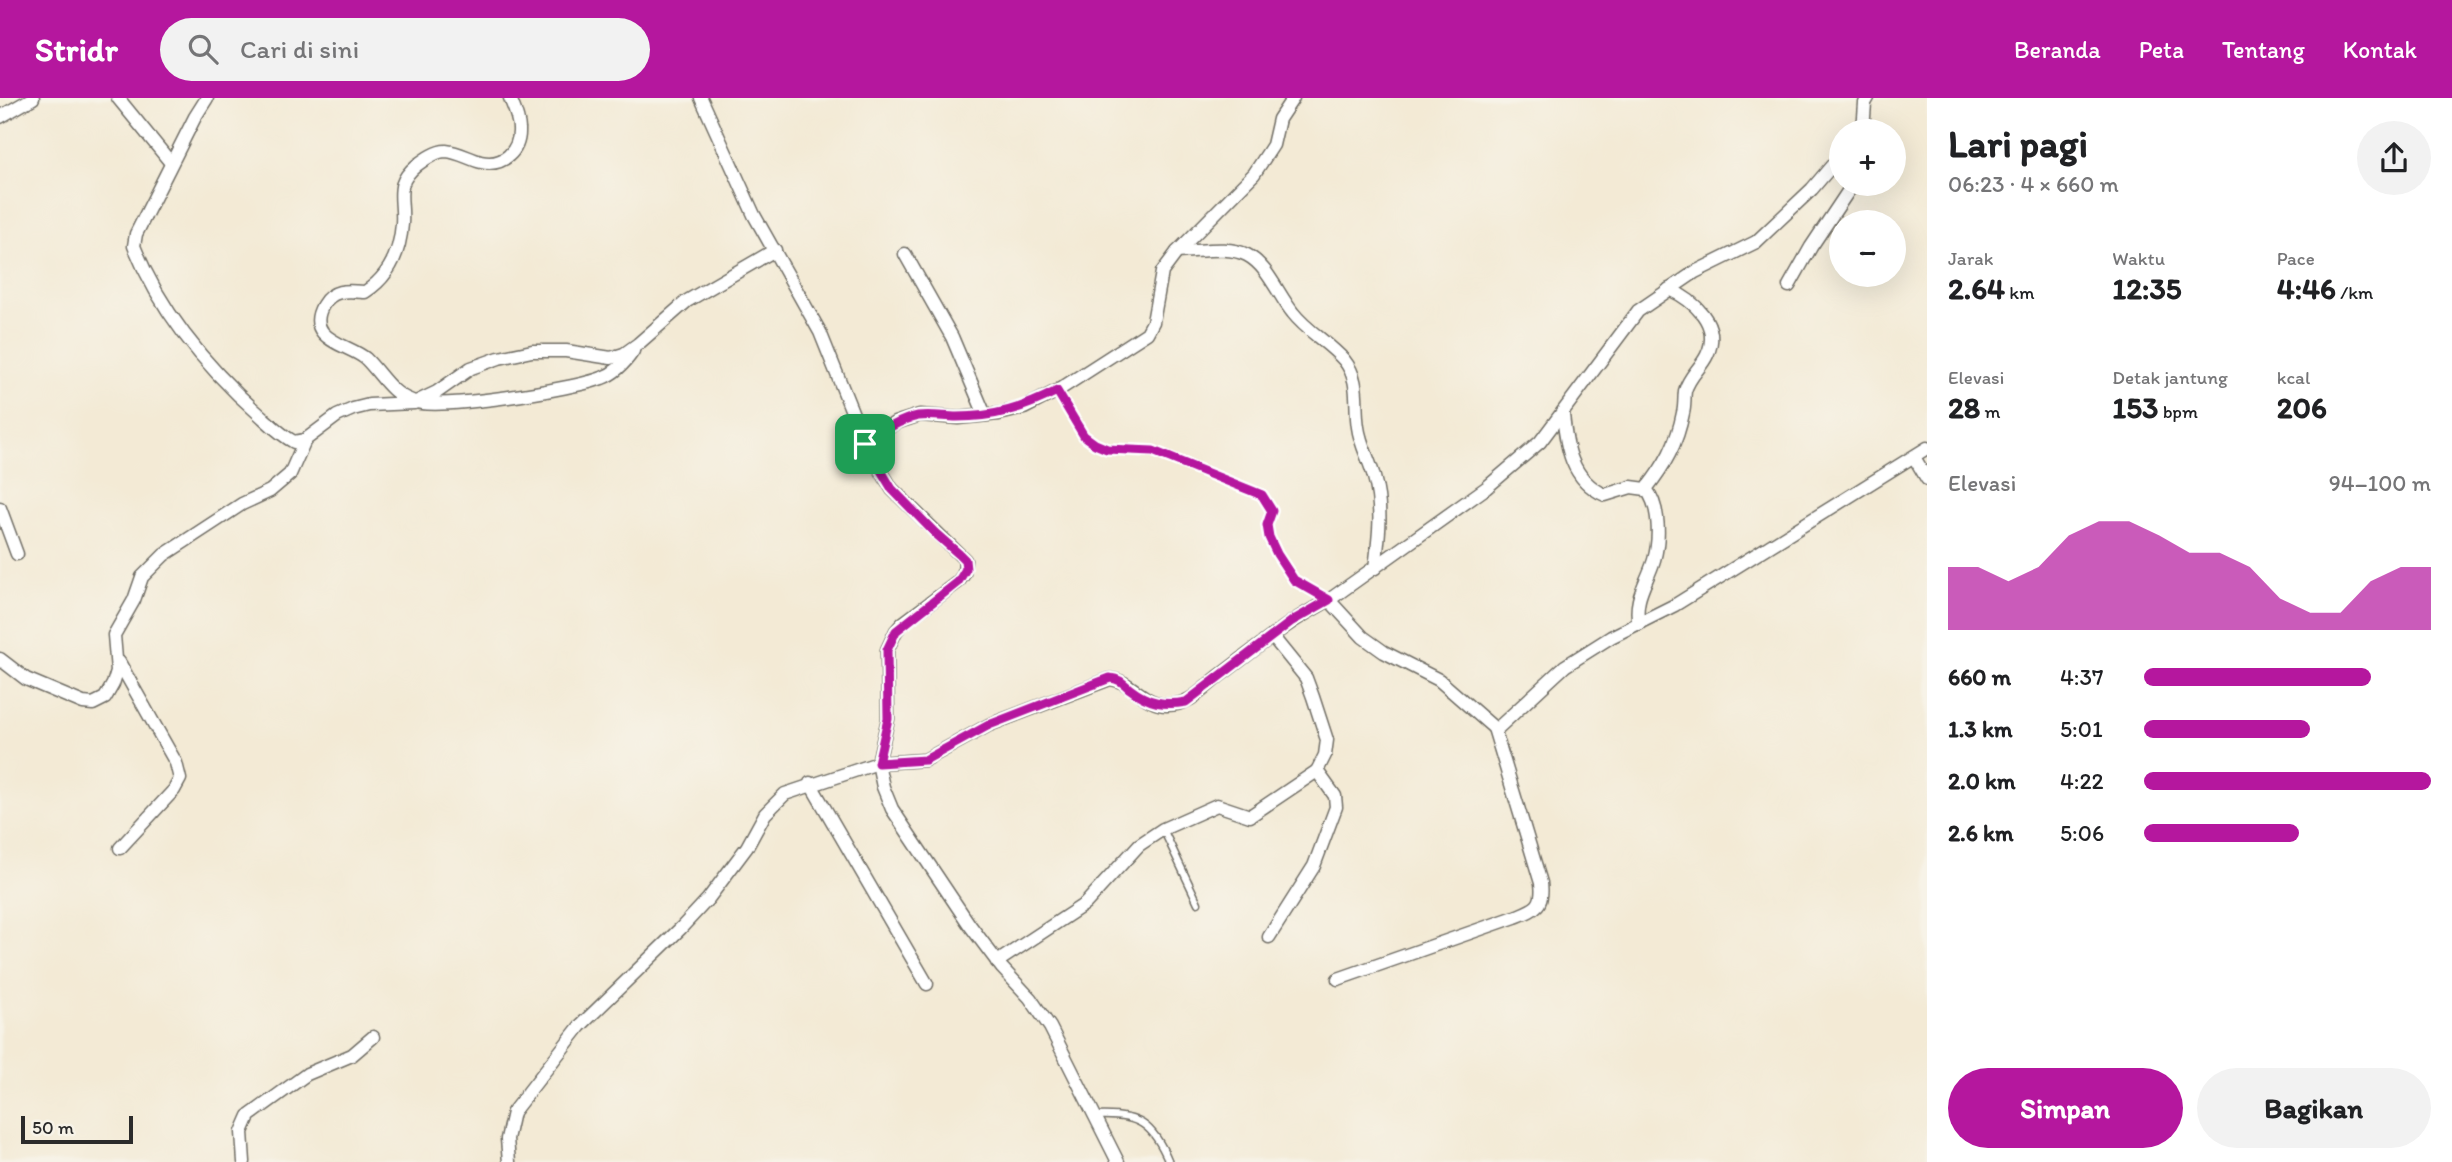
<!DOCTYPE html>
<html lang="id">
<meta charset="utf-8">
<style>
body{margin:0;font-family:Itim,sans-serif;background:#f2f2f2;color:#202124;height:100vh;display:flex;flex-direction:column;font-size:26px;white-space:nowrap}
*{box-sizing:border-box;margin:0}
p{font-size:23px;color:#757577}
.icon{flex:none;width:38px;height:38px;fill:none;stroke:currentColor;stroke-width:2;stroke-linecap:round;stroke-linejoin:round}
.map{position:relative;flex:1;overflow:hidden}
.drawer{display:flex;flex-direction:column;background:#fff;width:525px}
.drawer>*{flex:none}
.controls{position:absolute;left:1829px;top:21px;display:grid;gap:14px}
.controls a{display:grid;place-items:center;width:77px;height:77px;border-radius:50%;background:#fff;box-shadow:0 7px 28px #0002;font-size:35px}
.scale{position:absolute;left:21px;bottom:18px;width:112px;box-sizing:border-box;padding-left:7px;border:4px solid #2b2b2b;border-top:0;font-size:19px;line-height:24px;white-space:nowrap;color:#2b2b2b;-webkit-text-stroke:5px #f7f3e8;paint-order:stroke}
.pin{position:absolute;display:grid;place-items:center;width:60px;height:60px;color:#fff;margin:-30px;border-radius:14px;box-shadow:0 4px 10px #0006}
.round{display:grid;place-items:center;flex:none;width:74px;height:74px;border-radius:37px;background:#f2f2f2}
.overview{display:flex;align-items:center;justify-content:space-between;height:119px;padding:0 21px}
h1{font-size:38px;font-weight:800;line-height:52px}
.stats{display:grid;grid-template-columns:repeat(3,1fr);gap:10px;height:119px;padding:7px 21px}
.stats div{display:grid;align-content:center}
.stats b{font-size:30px;font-weight:800}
.stats small{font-size:19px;font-weight:400}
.stats p{font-size:19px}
.chart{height:196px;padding:14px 21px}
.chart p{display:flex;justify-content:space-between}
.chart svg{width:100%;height:126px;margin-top:7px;fill:#b5179e;opacity:.7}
.primary-button{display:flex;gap:14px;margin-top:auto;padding:14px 21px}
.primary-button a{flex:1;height:80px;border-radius:42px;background:#b5179e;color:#fff;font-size:28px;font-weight:800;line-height:80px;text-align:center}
.primary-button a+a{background:#f2f2f2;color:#202124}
ul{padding:0 21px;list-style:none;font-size:23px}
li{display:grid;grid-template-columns:112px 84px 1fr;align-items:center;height:52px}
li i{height:18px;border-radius:9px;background:#b5179e}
header{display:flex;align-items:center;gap:42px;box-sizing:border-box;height:98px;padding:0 35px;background:#b5179e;color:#fff}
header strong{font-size:33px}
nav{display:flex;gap:38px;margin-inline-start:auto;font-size:24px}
.search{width:490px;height:63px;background:#f2f2f2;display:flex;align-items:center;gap:18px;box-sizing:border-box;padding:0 24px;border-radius:38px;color:#757577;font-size:26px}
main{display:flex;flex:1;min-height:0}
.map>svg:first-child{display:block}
</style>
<header>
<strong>Stridr</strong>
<div class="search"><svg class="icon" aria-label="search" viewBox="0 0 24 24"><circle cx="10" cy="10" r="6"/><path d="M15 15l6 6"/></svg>Cari di sini</div>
<nav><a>Beranda</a><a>Peta</a><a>Tentang</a><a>Kontak</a></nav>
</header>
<main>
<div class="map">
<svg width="1927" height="1064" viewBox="0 0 1927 1064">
<rect width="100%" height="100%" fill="#f7f3e8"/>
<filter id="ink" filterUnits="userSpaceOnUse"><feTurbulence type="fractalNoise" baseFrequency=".0143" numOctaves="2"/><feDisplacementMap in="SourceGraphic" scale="14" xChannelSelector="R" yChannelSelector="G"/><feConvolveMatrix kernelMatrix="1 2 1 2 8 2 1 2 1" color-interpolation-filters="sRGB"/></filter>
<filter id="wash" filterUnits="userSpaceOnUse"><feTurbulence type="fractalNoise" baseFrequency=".00686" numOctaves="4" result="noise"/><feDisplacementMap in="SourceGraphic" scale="28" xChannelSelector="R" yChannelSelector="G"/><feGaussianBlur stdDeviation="1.57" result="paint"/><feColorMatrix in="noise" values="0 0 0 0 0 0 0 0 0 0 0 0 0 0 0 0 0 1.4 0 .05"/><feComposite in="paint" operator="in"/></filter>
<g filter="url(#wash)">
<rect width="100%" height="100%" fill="#f3ead5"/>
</g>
<g filter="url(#ink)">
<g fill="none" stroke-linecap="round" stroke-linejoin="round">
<defs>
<g id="lane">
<path d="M1163 731 1198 805"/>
<path d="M1096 1018C1138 1016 1153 1025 1169 1064"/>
</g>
<g id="street">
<path d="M118 0 171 65"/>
<path d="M207 0 195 19 136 136 134 148C160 213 208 271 260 317 270 326 281 337 294 344L305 342 337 318 353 311 369 307 414 305 437 294 471 270 499 260 532 253H566L611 260 624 256 638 246 687 203 775 152"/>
<path d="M510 0C514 10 519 21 519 31 520 53 503 69 481 64 469 61 459 54 446 53 436 53 425 61 417 67 393 87 404 99 402 126 400 154 390 178 365 194 349 193 333 190 323 207 303 242 351 247 366 261 382 277 390 295 412 303 437 313 574 291 602 280 616 275 625 265 633 253"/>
<path d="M701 0 754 117 820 234 865 346"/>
<path d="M0 19 33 0"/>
<path d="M1863 33 1865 5 1868 0"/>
<path d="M1177 154C1198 154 1228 147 1247 157 1268 168 1278 197 1293 215 1307 233 1329 245 1344 262 1361 283 1354 305 1358 329 1360 346 1370 363 1374 379 1383 410 1379 439 1375 470"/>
<path d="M905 156 952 239 985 317"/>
<path d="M1789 188 1811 149 1853 86"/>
<path d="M1563 316C1566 348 1571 382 1605 397L1631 389 1646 391C1660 408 1660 441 1654 462 1647 485 1633 501 1639 526"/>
<path d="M1914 359 1927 381"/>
<path d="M1646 391C1665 367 1677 346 1683 315 1685 308 1684 300 1685 293 1689 278 1701 270 1707 257 1722 226 1693 202 1669 191"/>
<path d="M0 410 17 456"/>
<path d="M1329 502 1486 390 1540 344 1638 213 1695 174 1756 144 1812 91 1841 57"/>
<path d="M0 561 26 581 83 605 93 606 105 600 113 586 117 573 114 537 134 502 142 479 164 457 242 406 270 393 290 376 305 342"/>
<path d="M119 564 176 665 180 681 174 692 120 750"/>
<path d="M810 685 927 886"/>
<path d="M1269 839 1314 768 1336 709 1335 698 1317 673 1325 657 1327 642 1313 599 1306 580 1272 538"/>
<path d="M997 864 1085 806 1139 747 1163 731 1217 707 1250 718 1317 673"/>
<path d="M1338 881 1515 819C1535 811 1544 809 1541 785L1494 630"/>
<path d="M244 1064 242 1034 249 1018 307 976 352 957 373 939"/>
<path d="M509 1064 507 1041 513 1014 580 928 681 830 708 801 747 749 765 716 785 696 878 665 925 662 989 627 1110 581C1131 582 1144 607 1167 607 1192 607 1204 589 1222 576 1245 559 1268 540 1292 524 1304 516 1317 509 1329 502L1363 539 1384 554 1439 582 1494 630 1499 629 1565 568 1611 539 1675 507 1927 350"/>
<path d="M1118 1064 1050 929 1030 900 1002 870 969 826 892 711 883 689 878 665 888 621 887 552 896 533 903 525 958 484 964 476 965 462 960 457 892 391 865 346 895 325 920 317 958 320 999 316 1024 310 1057 293 1147 235 1153 224 1162 174 1177 154 1254 76 1273 47 1279 21 1293 0"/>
</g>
</defs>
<use href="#lane" stroke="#716e66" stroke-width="9"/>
<use href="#street" stroke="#716e66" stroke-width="15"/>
<path stroke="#716e66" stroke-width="2.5" stroke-dasharray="2 5" stroke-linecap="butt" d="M1063 303 1084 338 1095 346 1107 351 1153 353 1262 397 1269 405 1272 413C1270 418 1267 424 1267 429 1267 452 1294 485 1314 495"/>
<use href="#lane" stroke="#fff" stroke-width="6"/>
<use href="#street" stroke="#fff" stroke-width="12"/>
</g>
</g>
<g fill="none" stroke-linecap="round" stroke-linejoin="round" filter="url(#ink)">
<defs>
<path id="route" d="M1057 293 1084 338 1095 346 1107 351 1153 353 1262 397 1272 413 1267 427 1269 439 1277 456 1294 482 1329 502 1292 523 1186 604C1164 608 1148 605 1130 591 1123 585 1120 581 1110 580L989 627 925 662 878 665 888 621 887 552 896 533 958 484 966 471 965 462 960 457 935 435 892 391 865 346C882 334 898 322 918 318 931 316 945 319 957 319 995 319 1024 310 1057 293Z"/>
</defs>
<use href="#route" stroke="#fff" stroke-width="14"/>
<use href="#route" stroke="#b5179e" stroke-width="9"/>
</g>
</svg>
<div class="controls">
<a>+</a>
<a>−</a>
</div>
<div class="scale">50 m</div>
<div class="pin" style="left:865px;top:346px;background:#1e9e55"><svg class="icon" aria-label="arrive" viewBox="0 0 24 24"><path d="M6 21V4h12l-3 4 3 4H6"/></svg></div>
</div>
<section class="drawer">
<div class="overview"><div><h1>Lari pagi</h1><p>06:23 · 4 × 660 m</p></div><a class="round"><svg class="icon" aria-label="share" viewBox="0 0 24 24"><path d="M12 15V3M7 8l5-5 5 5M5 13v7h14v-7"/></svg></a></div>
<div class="stats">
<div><p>Jarak</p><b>2.64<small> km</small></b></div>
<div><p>Waktu</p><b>12:35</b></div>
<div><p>Pace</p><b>4:46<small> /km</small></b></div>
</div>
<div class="stats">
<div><p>Elevasi</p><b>28<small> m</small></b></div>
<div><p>Detak jantung</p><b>153<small> bpm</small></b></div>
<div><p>kcal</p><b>206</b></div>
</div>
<div class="chart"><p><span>Elevasi</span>94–100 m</p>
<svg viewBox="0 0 160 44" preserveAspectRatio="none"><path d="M0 44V22L10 22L20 27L30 22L40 11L50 6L60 6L70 11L80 17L90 17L100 22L110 33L120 38L130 38L140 27L150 22L160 22V44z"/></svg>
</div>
<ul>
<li><b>660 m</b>4:37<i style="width:79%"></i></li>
<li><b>1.3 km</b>5:01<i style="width:58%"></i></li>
<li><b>2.0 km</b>4:22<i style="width:100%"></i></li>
<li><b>2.6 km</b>5:06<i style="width:54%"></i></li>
</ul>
<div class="primary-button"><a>Simpan</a><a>Bagikan</a></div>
</section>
</main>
